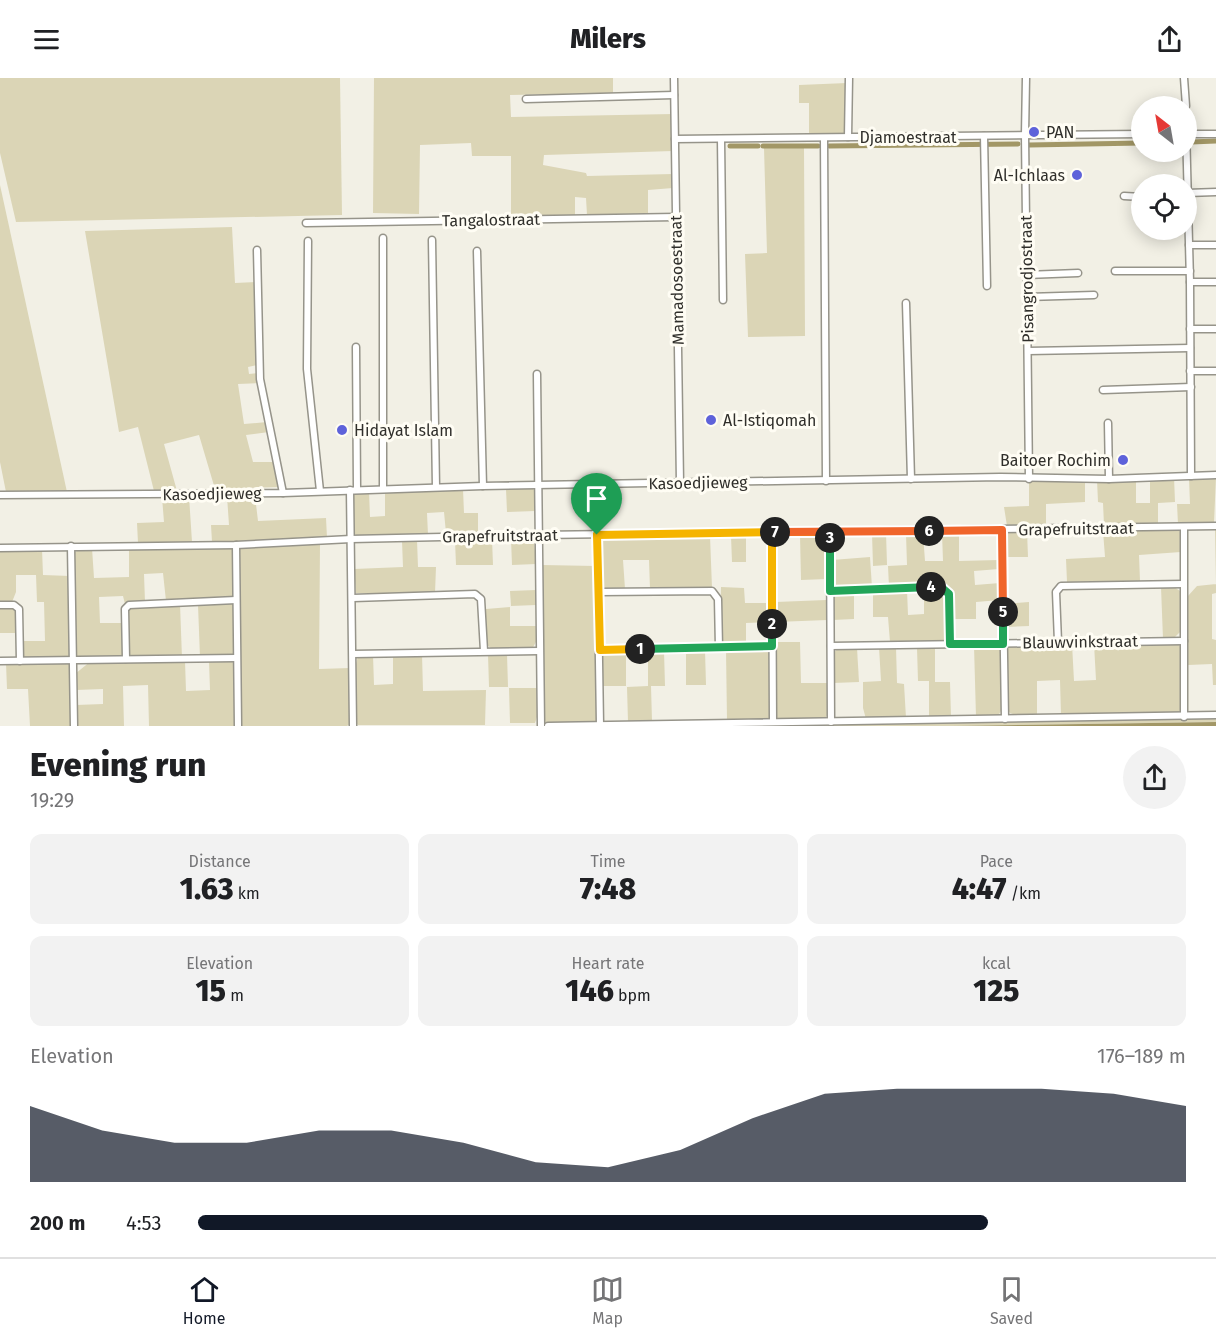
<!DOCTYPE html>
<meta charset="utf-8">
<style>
body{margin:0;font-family:"Fira Sans",sans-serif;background:#f2f2f2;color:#202124;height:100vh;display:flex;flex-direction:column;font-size:22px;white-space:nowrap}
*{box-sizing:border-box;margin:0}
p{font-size:20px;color:#757577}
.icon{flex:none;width:33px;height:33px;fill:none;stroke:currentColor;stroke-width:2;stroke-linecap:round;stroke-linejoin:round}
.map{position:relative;height:648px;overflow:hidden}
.panel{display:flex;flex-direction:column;background:#fff;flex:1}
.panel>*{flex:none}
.needle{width:39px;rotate:329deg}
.tools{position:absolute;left:1131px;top:18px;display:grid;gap:12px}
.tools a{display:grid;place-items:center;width:66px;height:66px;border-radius:50%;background:#fff;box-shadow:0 3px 15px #0003;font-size:30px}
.pin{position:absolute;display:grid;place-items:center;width:51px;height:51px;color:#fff;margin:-62px -26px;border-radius:50% 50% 50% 0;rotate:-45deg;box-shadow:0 0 6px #0007}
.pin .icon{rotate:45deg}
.km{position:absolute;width:30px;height:30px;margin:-15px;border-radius:50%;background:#222;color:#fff;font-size:16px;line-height:30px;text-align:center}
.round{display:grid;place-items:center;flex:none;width:63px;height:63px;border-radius:32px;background:#f2f2f2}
.overview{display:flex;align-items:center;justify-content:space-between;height:102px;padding:0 30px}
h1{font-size:33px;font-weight:800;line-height:45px}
.metrics{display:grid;grid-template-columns:repeat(3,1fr);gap:9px;height:102px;padding:6px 30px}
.metrics div{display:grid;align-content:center;border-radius:12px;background:#f2f2f2;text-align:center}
.metrics b{font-size:30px;font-weight:800}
.metrics small{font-size:16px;font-weight:400}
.metrics p{font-size:16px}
.chart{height:168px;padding:12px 30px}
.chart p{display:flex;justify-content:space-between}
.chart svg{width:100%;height:108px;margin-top:6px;fill:#111827;opacity:.7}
ul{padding:0 30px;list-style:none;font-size:20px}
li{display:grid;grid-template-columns:96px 72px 1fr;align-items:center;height:45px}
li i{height:15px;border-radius:8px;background:#111827}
header{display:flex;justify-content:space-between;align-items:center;height:78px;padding:0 30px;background:#fff;font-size:27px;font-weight:800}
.tab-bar{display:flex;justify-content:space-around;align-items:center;height:84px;border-top:2px solid #e0e0e0;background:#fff;font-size:16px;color:#757577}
.tab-bar a{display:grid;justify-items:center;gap:3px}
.tab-bar .selected{color:#111827}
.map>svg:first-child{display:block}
</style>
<header><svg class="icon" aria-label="menu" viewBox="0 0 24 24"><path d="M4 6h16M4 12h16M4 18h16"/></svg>Milers<svg class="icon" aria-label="share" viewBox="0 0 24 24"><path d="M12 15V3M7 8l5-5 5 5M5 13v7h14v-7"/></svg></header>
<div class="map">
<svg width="1216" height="648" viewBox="0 0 1216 648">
<rect width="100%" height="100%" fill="#f2f0e5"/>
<g fill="#dbd5b6">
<path d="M0 0H340L342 137 16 144 0 75Z"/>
<path d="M374 0H613V15L510 17 511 39 673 36V73L544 77 543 87 586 95 587 98 673 96V110L648 112V137H587L586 120 575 119V138L511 140V78H472L471 65 420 67 419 136 373 135Z"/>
<path d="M847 5 846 56 809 58V25H799V7Z"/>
<path d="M764 70H804L805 258 748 259 745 176 767 175Z"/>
<path d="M0 107 67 414H6L0 384Z"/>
<path d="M232 149 235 205 256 204 257 287 248 289 249 296 257 295 259 305 238 306 244 346 267 344 269 354 246 357 253 384H275L280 409 215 411 199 357 164 366 177 413H154L138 349 119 354 85 153Z"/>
<path d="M1174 399 1175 424 1158 425V447H1104L1103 425 1098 424 1097 402 1136 401V425H1150V400Z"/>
<path d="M1216 399 1214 445 1178 446 1177 426H1190L1189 400Z"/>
<path d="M1085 402V424L1046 426V448H1007L1004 429 1029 428V403Z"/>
<path d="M532 410 535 413V433L507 434 506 411Z"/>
<path d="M463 411 464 435H478V456L446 455 444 434 427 435 428 457 357 458 354 455 353 419 356 414 369 413 370 439 385 438V413Z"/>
<path d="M189 418 192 464 138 465 137 445 164 444 162 419Z"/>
<path d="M227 418H255L258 443 326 440 327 460 212 464 211 447H229Z"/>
<path d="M1215 450H1216V515L1212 516V561L1216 562V607H1213L1212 586 1188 587V518L1197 508 1216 506Z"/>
<path d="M1175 451 1179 452 1182 456 1181 474 1139 477 1140 503 1067 504 1066 481 1105 479 1103 453Z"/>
<path d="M1027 453 1028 479H1005L1006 457 1011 453Z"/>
<path d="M886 455 887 487 873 488 872 456Z"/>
<path d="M942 455H959V483L999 482V491L974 493 975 507 1000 505V522L976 524V541H952L950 512 942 507 889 509 888 488 907 487 906 456H923L925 483H943Z"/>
<path d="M820 456 826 457 828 461 827 501 801 502 800 457Z"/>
<path d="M710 458 712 510 650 511 649 482H623L625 511 607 512 601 506 599 464 604 459Z"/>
<path d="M731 458H746V484H732Z"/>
<path d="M492 461 493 487H456L455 463Z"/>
<path d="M511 461 534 462 536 486 512 487Z"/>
<path d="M417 462 418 489H436L435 515H356L354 491 403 489 402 463Z"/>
<path d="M320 466 319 591 350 590V646L347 648H241L238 472 240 469Z"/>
<path d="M232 469 234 471V519L232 521 166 523 163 495 144 496 145 524 125 526 123 518 99 519 100 545H123L124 577 122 579 79 580 76 578 73 476C79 470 85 471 92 470L94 500 129 499V470Z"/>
<path d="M42 471 43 497 70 498 71 578 68 581 23 580 22 563H45L44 524H37L36 497H16V514L12 524H0V472Z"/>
<path d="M870 479 872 510H840L835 509 832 506V482Z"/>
<path d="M542 487 596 488 597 643 593 645 547 646 544 643Z"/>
<path d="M721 509 744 510 745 525H770V544L746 545V567L722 566 720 563Z"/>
<path d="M1161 509H1174L1180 513V554L1174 560 1163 561Z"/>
<path d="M924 511H938L947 516 948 557 946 563 890 564 888 539H873V513L907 512 908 537 924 536Z"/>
<path d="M536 512V527L511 528 510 513Z"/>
<path d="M854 513V541L833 542 832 517 835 514Z"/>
<path d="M826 522 827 542 776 544V524Z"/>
<path d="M231 524 235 528 234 577 232 579H200L198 527Z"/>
<path d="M1029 524V548L1006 549 1005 526Z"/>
<path d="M180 526 182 580 131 579 129 578 128 532 130 529Z"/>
<path d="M0 528H11L17 534V555H0Z"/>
<path d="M510 529V548H536V564L532 571H492L486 566V531Z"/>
<path d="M775 564H800L801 605H829V635L824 641H776Z"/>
<path d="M1176 565 1182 569V630L1177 636 1061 637 1060 602 1037 603V637L1019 638 1010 635 1007 631 1006 573 1010 568 1072 566 1074 603 1096 602 1094 566Z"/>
<path d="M974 568H995L1001 572 1002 631 998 638 976 639Z"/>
<path d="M879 569H896L897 605 904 606 906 640 866 641 863 630V604L881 603Z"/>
<path d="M935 569V604H950L951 639H929V603H918L917 570Z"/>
<path d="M839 570H857L859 604 833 605V575Z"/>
<path d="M763 571 770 574 771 638 766 642 727 643 726 572Z"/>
<path d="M686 572H705L706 607H686Z"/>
<path d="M626 573V608H602V577L604 574Z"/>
<path d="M664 573 665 608H651L652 643 628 644 627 609 648 608V574Z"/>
<path d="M422 576 423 613 486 612 485 647H358L356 645 355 590 358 578 373 577 374 607 393 606V577Z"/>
<path d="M488 576H507L508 609H489Z"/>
<path d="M230 582 235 586V648H149L148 607 123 608 124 648H75L76 627 103 626V611L76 612 75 596 91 583H185L186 613 210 612 209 583Z"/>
<path d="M6 585H69L71 587 72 648H30L28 611H7Z"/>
<path d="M509 610H537V639L535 645H510Z"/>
<path d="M1216 640V644L953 648H641Z"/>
</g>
<path fill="#a29766" d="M1216 644V648H953Z"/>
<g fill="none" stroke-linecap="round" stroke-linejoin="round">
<g stroke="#a29766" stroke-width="5">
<path d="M1191 64 1216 63"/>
<path d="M1029 67 1142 65"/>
<path d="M730 68H758"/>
<path d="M763 68H818"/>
<path d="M829 68 1018 66"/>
</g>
<defs>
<g id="street">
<path d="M674 0 680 405"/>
<path d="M1026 0 1025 57 1029 401"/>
<path d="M1184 0 1186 28"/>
<path d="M526 21 674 17"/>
<path d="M1186 49 1190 204 1191 398"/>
<path d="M1186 56H1216"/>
<path d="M984 58 987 208"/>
<path d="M848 59 849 0"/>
<path d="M824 60 826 403"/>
<path d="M675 61 1142 56"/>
<path d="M721 61 723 222"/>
<path d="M1187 115 1216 114"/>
<path d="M1124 118 1142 119"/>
<path d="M306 145 676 139"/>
<path d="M432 162 436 409"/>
<path d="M308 163 307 291 320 413"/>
<path d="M1189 167H1216"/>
<path d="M257 172 260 301 283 415"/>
<path d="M477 173 483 408"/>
<path d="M1115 193H1190"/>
<path d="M1026 197 1078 195"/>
<path d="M1190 204H1216"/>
<path d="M1027 219 1094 217"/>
<path d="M906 225 911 401"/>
<path d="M1190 251H1216"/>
<path d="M356 269 357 411"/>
<path d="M1028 273 1190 270"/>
<path d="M1190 293H1216"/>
<path d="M537 296 541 648"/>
<path d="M1103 312 1191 309"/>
<path d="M1108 345 1109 401"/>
<path d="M383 410V160"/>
<path d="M350 412 353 648"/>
<path d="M0 417 283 415 483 408 1000 399 1109 401 1216 397"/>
<path d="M1184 449V639"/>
<path d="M1002 452 1005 641"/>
<path d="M772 454 773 644"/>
<path d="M830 454 831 644"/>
<path d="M597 457 600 647"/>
<path d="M236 467 238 648"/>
<path d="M71 468 74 648"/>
<path d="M0 470 236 467 351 461 539 457 1216 448"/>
<path d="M830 513 941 509 949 516 950 566"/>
<path d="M599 514 712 513 718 521 719 570"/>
<path d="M353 520 475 516 481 521 484 573"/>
<path d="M0 527H14L19 531 20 583"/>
<path d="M1058 564 1056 514 1061 508 1183 506"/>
<path d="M831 568 1184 563"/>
<path d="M600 572 772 568"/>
<path d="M353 576 539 573"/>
<path d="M126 581 125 531 129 527 236 522"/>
<path d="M0 583 236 580"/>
<path d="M548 648 1216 637"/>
</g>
</defs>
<use href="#street" stroke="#96948a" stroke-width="9"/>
<use href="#street" stroke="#fff" stroke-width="6"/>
</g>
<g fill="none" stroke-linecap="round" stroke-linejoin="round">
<defs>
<path id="split-1" d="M597 457 600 572 640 571"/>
<path id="split-2" d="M640 571 772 568V546"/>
<path id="split-3" d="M772 546V454H830V460"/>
<path id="split-4" d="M830 460V513L931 509"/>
<path id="split-5" d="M931 509H941L949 516 950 566H1003V534"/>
<path id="split-6" d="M929 453 1002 452 1003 534"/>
<path id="split-7" d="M775 454 929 453"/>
<path id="split-8" d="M597 457 775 454"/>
</defs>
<use href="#split-1" stroke="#fff" stroke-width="12"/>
<use href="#split-2" stroke="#fff" stroke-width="12"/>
<use href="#split-3" stroke="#fff" stroke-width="12"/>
<use href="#split-4" stroke="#fff" stroke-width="12"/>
<use href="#split-5" stroke="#fff" stroke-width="12"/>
<use href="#split-6" stroke="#fff" stroke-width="12"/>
<use href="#split-7" stroke="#fff" stroke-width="12"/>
<use href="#split-8" stroke="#fff" stroke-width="12"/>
<use href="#split-1" stroke="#f5b400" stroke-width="8"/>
<use href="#split-2" stroke="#22a559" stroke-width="8"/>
<use href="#split-3" stroke="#f5b400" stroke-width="8"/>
<use href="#split-4" stroke="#22a559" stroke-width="8"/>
<use href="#split-5" stroke="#22a559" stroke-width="8"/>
<use href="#split-6" stroke="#f0652b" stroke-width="8"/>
<use href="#split-7" stroke="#f0652b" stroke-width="8"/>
<use href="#split-8" stroke="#f5b400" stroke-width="8"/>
</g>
<g fill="#5e62da" stroke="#fffdf4" stroke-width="2">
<circle cx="1034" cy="54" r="6"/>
<circle cx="1077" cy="97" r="6"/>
<circle cx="711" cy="342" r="6"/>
<circle cx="342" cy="352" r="6"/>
<circle cx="1123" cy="382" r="6"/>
</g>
<g text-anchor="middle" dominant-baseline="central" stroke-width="6" stroke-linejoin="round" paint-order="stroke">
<g font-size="16" fill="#302f2b" stroke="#fffdf4" text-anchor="start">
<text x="1046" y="54">PAN</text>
<text x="1065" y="97" text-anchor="end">Al-Ichlaas</text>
<text x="723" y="342">Al-Istiqomah</text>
<text x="354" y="352">Hidayat Islam</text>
<text x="1111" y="382" text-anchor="end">Baitoer Rochim</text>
</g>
<g font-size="16" fill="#302f2b" stroke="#fffdf4">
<text x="908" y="59">Djamoestraat</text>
<text transform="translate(491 142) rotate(-1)">Tangalostraat</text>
<text transform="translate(1027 201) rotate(-91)">Pisangrodjostraat</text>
<text transform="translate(677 202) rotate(-91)">Mamadosoestraat</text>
<text transform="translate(698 405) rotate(-1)">Kasoedjieweg</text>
<text transform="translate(212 416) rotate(-1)">Kasoedjieweg</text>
<text transform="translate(1076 451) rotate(-1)">Grapefruitstraat</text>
<text transform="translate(500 458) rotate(-1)">Grapefruitstraat</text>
<text transform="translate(1080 564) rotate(-1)">Blauwvinkstraat</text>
</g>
</g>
</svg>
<div class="tools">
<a><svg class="needle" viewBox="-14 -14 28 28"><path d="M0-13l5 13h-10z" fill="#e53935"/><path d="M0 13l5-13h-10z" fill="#757577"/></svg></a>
<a><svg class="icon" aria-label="locate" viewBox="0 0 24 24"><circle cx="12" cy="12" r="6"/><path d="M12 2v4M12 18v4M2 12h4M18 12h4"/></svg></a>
</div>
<div class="pin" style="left:597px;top:457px;background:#1e9e55"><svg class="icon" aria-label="arrive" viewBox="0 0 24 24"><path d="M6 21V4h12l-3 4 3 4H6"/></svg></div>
<b class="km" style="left:640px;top:571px">1</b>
<b class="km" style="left:772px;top:546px">2</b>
<b class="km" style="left:830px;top:460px">3</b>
<b class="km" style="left:931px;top:509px">4</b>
<b class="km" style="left:1003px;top:534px">5</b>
<b class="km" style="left:929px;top:453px">6</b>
<b class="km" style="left:775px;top:454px">7</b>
</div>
<section class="panel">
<div class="overview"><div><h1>Evening run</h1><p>19:29</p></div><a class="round"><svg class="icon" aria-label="share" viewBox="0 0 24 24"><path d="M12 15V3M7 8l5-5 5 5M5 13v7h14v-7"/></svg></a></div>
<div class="metrics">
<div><p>Distance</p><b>1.63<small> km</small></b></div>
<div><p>Time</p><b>7:48</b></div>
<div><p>Pace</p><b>4:47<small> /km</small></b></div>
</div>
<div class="metrics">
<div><p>Elevation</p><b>15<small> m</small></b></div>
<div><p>Heart rate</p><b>146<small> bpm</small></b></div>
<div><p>kcal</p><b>125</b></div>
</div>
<div class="chart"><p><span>Elevation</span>176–189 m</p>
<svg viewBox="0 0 160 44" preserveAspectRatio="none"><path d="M0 44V13L10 23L20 28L30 28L40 23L50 23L60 28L70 36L80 38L90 31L100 18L110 8L120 6L130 6L140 6L150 8L160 13V44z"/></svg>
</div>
<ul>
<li><b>200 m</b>4:53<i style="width:80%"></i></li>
</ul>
</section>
<nav class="tab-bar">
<a class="selected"><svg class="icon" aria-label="home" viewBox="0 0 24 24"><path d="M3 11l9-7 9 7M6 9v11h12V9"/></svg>Home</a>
<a><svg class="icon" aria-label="map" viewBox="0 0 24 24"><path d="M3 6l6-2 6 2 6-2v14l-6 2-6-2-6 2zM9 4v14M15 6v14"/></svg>Map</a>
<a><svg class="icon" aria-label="saved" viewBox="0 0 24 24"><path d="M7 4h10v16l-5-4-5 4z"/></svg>Saved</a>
</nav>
